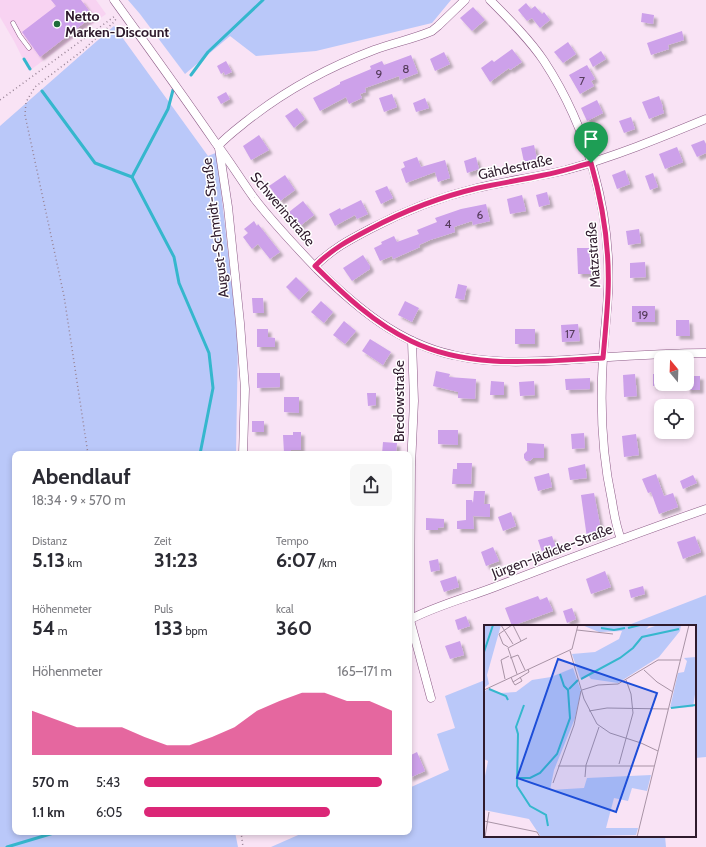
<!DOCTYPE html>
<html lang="de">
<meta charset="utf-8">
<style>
body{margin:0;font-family:Cabin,sans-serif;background:#f7f7f7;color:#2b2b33;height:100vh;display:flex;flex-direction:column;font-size:15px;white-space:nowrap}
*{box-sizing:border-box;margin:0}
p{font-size:13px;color:#7c7c81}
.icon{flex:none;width:22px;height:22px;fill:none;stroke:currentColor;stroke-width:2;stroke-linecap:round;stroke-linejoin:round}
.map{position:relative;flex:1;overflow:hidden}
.sheet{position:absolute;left:12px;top:451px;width:400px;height:384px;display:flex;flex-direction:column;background:#fff;border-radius:8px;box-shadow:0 2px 6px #0003}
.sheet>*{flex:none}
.needle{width:26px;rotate:341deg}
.fabs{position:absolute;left:654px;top:351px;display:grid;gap:8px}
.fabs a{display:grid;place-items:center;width:40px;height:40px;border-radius:8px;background:#fff;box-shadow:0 2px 6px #0003;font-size:20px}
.pin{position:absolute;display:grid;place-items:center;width:34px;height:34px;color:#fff;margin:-41px -17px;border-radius:50% 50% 50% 0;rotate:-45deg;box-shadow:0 0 4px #0007}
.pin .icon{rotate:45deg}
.round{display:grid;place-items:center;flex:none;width:42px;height:42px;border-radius:8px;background:#f7f7f7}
.overview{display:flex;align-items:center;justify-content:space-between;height:68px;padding:0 20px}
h1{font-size:22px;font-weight:700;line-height:30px}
.metrics{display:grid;grid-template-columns:repeat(3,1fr);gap:6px;height:68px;padding:4px 20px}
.metrics div{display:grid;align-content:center}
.metrics b{font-size:20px;font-weight:700}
.metrics small{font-size:11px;font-weight:400}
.metrics p{font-size:11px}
.chart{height:112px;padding:8px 20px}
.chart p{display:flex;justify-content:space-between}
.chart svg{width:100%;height:72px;margin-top:4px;fill:#db2777;opacity:.7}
ul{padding:0 20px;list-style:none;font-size:13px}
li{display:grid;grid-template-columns:64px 48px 1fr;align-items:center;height:30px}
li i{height:10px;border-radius:5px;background:#db2777}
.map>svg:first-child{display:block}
</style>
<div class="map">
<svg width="706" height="847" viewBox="0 0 706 847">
<defs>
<filter id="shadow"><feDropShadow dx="3.5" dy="3.5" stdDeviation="1" flood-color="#0004"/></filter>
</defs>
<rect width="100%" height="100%" fill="#f9e3f5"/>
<path fill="#f8d3f2" d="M0 0H96L106 14 29 71 14 41 0 17Z"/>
<g fill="#bac8f9">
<path d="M128 0H451L432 23 316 51 256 56 230 36 185 74 140 14Z"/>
<path d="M114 26 208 156 218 152V165L238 339 236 454H15V832H235L238 847H0V126Z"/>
<path d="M706 595V757L695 758V626H626Z"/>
<path d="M485 680V836H665L666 847H271L305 832H409V788L449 770 437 734 455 728 445 696Z"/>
</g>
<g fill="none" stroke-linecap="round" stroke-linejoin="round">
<g stroke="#35b7cd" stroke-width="3">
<path d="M24 59 30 69"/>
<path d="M191 75 208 52 263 0"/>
<path d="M42 91 95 163 132 177 174 257 179 283 209 353 213 388 200 454"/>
<path d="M132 177 168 109 173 90"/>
<path d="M7 847 57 832"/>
</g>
</g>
<g fill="#cda1ea" filter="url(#shadow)">
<path d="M51 0H81L93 16 40 57 22 32 56 6Z"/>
<path d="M526 3 531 9 535 6 542 14 544 12 550 20 540 28 532 18 527 21 518 10Z"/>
<path d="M473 7 485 20 472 31 460 18Z"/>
<path d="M642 13 654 15 653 24 641 22Z"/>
<path d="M682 31 684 40 668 45 669 49 651 55 647 43Z"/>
<path d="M568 42 576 54 563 63 554 52Z"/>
<path d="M512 49 522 62 510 70 509 68 490 82 481 68 492 60 494 62Z"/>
<path d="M601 51 606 59 593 67 589 59Z"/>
<path d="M444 52 450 64 435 71 430 59Z"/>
<path d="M411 55 418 73 400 80 399 76 365 88 366 92 360 94 362 98 349 104 346 97 320 111 313 98 340 84V82L371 69 370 66 382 61 384 65Z"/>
<path d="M226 61 232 72 225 75 224 72 221 74 217 66Z"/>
<path d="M587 65 595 79 591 81 594 86 580 94 569 75Z"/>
<path d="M226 92 230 99 221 104 217 97Z"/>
<path d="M392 94 397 107 384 112 379 98Z"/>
<path d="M659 96 663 107H662L664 113 649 119 642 102Z"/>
<path d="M425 98 429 108 416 112 413 103Z"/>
<path d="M597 100 603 113 587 121 581 108Z"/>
<path d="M297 108 305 119 294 128 285 116Z"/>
<path d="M631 117 635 129 624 133 619 121Z"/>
<path d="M259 135 269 150 251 160 243 146Z"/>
<path d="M704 140 706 144V153L697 157 691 145Z"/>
<path d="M534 145 537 159 524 162 521 148Z"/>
<path d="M677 147 683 162 665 169 659 154Z"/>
<path d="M417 157 421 167 445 160 450 178 438 182 435 172 406 183 401 169 405 167 403 162Z"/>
<path d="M476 157 479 169 467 173 464 161Z"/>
<path d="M625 170 630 184 617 189 612 175Z"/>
<path d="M653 173 658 187 650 190 645 176Z"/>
<path d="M285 175 295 190 280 201 269 186Z"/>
<path d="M387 186 393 198 381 204 375 191Z"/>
<path d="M547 192 550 204 539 207 536 195Z"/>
<path d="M522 195 526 211 510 214 507 199Z"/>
<path d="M361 200 368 214 357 219 355 215 335 226 329 214 340 208 341 210Z"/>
<path d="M303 201 314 215 300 226 289 212Z"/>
<path d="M486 204 490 221 473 225 472 221 454 227 455 232 430 240 419 245 420 247 393 259 392 256 380 261 374 248 382 244 381 242 394 236 397 242 419 234 417 230 437 222 435 218 461 209Z"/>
<path d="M254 221 257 226 258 224 280 252 270 259 258 244 252 249 243 237 248 233 244 229Z"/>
<path d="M639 229 641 243 628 245 626 231Z"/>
<path d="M577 248H590L591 274H578Z"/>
<path d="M363 255 370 266V269L352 281 343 268Z"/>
<path d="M645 262 646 277 630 278V263Z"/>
<path d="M296 277 309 290 299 300 286 287Z"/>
<path d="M458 284 467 286 464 300 455 298Z"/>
<path d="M252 298H263L264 313H253Z"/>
<path d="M321 301 333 312 324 323 311 312Z"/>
<path d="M405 301 419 308 412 322 398 315Z"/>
<rect x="632" y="306" width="23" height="16"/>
<path d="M676 320H689L690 336H676Z"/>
<path d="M344 321 356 331 345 344 333 335Z"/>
<path d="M578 324 580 341 562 342 561 325Z"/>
<path d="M257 329H268V337L275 338V347H257Z"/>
<rect x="515" y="329" width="20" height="15"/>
<path d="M370 339 391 352 383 365 362 351Z"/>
<path d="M436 371 450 374 449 377 476 379 475 399 458 398V392L433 386Z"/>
<path d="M257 373H280V387L257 388Z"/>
<path d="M635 374 637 396 624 397 623 375Z"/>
<path d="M653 374H661V385L653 386Z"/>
<rect x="687" y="376" width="13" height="14"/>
<path d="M590 378V389L566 390 565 379Z"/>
<path d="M491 381 504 382V395H490Z"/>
<path d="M534 381 535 395 520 396 519 382Z"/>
<path d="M367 393H376V405L368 406Z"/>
<path d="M284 397H299V413L284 412Z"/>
<rect x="252" y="421" width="12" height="11"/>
<path d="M438 430H458V445L438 444Z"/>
<path d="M293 432H301V450H291V453H284L283 435H293Z"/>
<path d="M584 433 585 448 572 449 571 434Z"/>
<path d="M636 434 639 455 624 457 622 436Z"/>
<path d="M383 442 397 443 396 454H382Z"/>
<path d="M527 443 544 444V458H533L530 461H526L524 458V454L527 451Z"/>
<path d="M457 463H472L471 484H452L453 469H457Z"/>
<path d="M585 464 587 478 570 480 568 468Z"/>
<path d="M549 473 552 487 538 491 534 477Z"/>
<path d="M656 474 664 496 673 493 678 507 659 514 651 492 648 493 642 479Z"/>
<path d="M693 475 697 483 683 489 680 481Z"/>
<path d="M474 491H485L484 504H490V517L473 516 474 529H457V521L466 520V500H472L473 503Z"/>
<path d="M594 493 602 535 587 538 581 495Z"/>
<path d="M511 512 516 526 503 531 498 517Z"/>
<path d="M426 518 444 519V527L438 528V530H426Z"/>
<path d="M552 536 557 550 543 555 538 540Z"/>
<path d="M695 536 701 552 683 559 677 542Z"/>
<path d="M493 547 499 561 486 566 481 552Z"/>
<path d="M438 559 440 570 431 572 429 561Z"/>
<path d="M605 571 611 587 591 594 586 579Z"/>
<path d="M456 576 459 587 444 592 440 581Z"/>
<path d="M643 586 645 594 631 598 629 590Z"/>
<path d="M538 596 540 600 547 597 553 611 512 626 505 608Z"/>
<path d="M572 608 576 619 567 623 563 611Z"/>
<path d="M466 616 470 626 458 630 455 620Z"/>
<path d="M460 641 464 655 450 659 445 646Z"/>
<path d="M417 752 425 771 409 778V756Z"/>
</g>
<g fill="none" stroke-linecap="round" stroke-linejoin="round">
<defs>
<path id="service" d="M13 23 20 36 29 48"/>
<g id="minor">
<path d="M114 0C148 47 182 94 215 142 229 160 241 180 254 198 273 223 295 246 317 269 356 307 398 343 453 355 490 364 528 362 566 360 613 357 659 353 706 353"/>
<path d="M490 0C508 18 530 40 544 61 588 128 612 214 608 293 607 315 604 336 603 357 600 404 602 455 612 501 614 514 616 527 621 539"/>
<path d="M218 146C227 136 238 128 248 120 286 90 329 67 374 50 393 43 413 39 432 31L438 26 465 0"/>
<path d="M219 148 228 207 240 323 245 389 243 454"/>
<path d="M315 266C332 249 349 240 370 229 404 211 440 197 477 188 507 181 537 177 566 170 614 157 660 138 706 119"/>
<path d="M412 341 414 401 411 466 410 620 431 698"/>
<path d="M409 620C437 605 470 597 500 585 568 559 637 533 706 509"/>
</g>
</defs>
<use href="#service" stroke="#8d5c87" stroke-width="5"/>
<use href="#minor" stroke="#8d5c87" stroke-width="9"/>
<g stroke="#998496" stroke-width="1.5" stroke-dasharray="1 3" stroke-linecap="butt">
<path d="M0 100 115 16"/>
<path d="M306 238 309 248"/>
<path d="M88 454 64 296 25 115 26 102 35 87 82 51 114 22 116 19"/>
<path d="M241 832 243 847"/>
</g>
<use href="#service" stroke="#fff" stroke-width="4"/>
<use href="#minor" stroke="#fff" stroke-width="8"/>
</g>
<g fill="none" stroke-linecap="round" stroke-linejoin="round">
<defs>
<path id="route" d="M591 163C603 205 610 249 608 294 607 315 605 336 603 358 540 361 470 370 411 341 374 323 344 295 315 266 332 249 349 240 370 229 404 211 440 197 478 188 500 183 522 180 544 175 560 172 575 167 591 163Z"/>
</defs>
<use href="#route" stroke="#fff" stroke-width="8"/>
<use href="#route" stroke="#db2777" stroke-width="5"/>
</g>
<circle fill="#1f6c3b" stroke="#fff" stroke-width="1.5" cx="57" cy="24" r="4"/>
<g text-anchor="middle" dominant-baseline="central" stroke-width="3" stroke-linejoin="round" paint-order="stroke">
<g font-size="12" fill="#563c5c">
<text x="406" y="68">8</text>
<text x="379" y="73">9</text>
<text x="582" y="80">7</text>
<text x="480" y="214">6</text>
<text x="448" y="223">4</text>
<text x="643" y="314">19</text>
<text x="570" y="333">17</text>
</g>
<g font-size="14" font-weight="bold" fill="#2f1b2d" stroke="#fff" text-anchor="start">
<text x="65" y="16">Netto<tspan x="65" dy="16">Marken-Discount</tspan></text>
</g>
<g font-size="14" fill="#2f1b2d" stroke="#fff">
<text transform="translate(515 167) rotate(-12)">Gähdestraße</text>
<text transform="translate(283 209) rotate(50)">Schwerinstraße</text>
<text transform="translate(215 228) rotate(-97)">August-Schmidt-Straße</text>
<text transform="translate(593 255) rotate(-94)">Matzstraße</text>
<text transform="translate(399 401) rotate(-90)">Bredowstraße</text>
<text transform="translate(552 551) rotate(-21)">Jürgen-Jädicke-Straße</text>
</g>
</g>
<g transform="translate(484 625)">
<rect width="212" height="212" fill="#f9e3f5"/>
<path d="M0 0H17L3 50 5 59 0 63ZM98 0H170L165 1 162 4 174 0H197L196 6 175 32 134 58 107 54 104 50 96 53 88 29 111 27 135 14 138 6 115 7ZM212 32V63L209 82 186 83 194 48 200 47 203 36 200 33ZM89 43 97 66 91 93 70 145 66 165 100 163 103 153 167 150 163 166 148 163 144 176 130 173 122 203H154L152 210 57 212 45 194 0 185V156L4 136 0 134 1 66 5 63 16 68 32 67 48 55 67 52Z" fill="#bac8f9"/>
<path fill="none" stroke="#35b7cd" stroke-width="2" d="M117 3 130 5 141 3M144 3 156 0M0 27 9 0M97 54 136 33 149 23 158 12 195 4M5 64 22 71 24 75M85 64 94 55M40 80 32 102 34 109 33 161 46 181 62 190 64 201M187 83 212 80M32 153H46L56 148 73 129 86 93 84 65 80 61 76 49"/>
<path fill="none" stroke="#a893a5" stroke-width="1" d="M17 0 29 19M29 0 37 16M93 5 129 9M24 22 19 19 15 9 28 0M86 26 100 74 113 99 126 108 157 118 174 126M26 33 34 30 41 45M160 45 173 57 189 67M33 49 24 23 43 13M27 52 29 57 45 47 44 44M21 54 17 35 25 31M29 57 31 60 38 56 36 52M0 65 88 24 94 0M98 65 114 60 134 59 174 35H197M105 86 123 83 184 84M135 139 149 88 147 69 142 55M74 141H170M101 152 102 140 115 102M69 158 90 100 97 66M0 196 53 207 56 212M1 212 5 187M153 212 205 0"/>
<path fill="#1d4ed8" fill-opacity="0.15" stroke="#1d4ed8" stroke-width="2" d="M74 34 173 68 132 187 33 153Z"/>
<rect width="212" height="212" fill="none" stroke="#2f1b2d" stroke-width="2"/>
</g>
</svg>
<div class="fabs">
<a><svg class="needle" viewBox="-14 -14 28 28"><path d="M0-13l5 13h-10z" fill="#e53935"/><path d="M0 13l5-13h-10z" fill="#7c7c81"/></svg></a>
<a><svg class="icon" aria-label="locate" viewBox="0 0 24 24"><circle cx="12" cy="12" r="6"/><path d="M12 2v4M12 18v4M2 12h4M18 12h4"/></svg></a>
</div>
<div class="pin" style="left:591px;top:163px;background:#1e9e55"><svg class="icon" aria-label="arrive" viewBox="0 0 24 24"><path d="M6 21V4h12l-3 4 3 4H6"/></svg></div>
<section class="sheet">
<div class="overview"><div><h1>Abendlauf</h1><p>18:34 · 9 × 570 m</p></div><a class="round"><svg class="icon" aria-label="share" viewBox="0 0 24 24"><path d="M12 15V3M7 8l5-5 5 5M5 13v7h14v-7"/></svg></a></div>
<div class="metrics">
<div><p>Distanz</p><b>5.13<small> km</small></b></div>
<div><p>Zeit</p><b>31:23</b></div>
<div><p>Tempo</p><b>6:07<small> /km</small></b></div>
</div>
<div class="metrics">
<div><p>Höhenmeter</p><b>54<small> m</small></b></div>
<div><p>Puls</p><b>133<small> bpm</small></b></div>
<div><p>kcal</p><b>360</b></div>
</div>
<div class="chart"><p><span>Höhenmeter</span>165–171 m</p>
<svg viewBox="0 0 160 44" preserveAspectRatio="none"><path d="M0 44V17L10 22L20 27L30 27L40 27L50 33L60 38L70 38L80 33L90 27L100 17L110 11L120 6L130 6L140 11L150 11L160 17V44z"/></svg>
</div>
<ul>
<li><b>570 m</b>5:43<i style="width:96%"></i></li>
<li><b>1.1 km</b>6:05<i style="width:75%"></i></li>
</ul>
</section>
</div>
